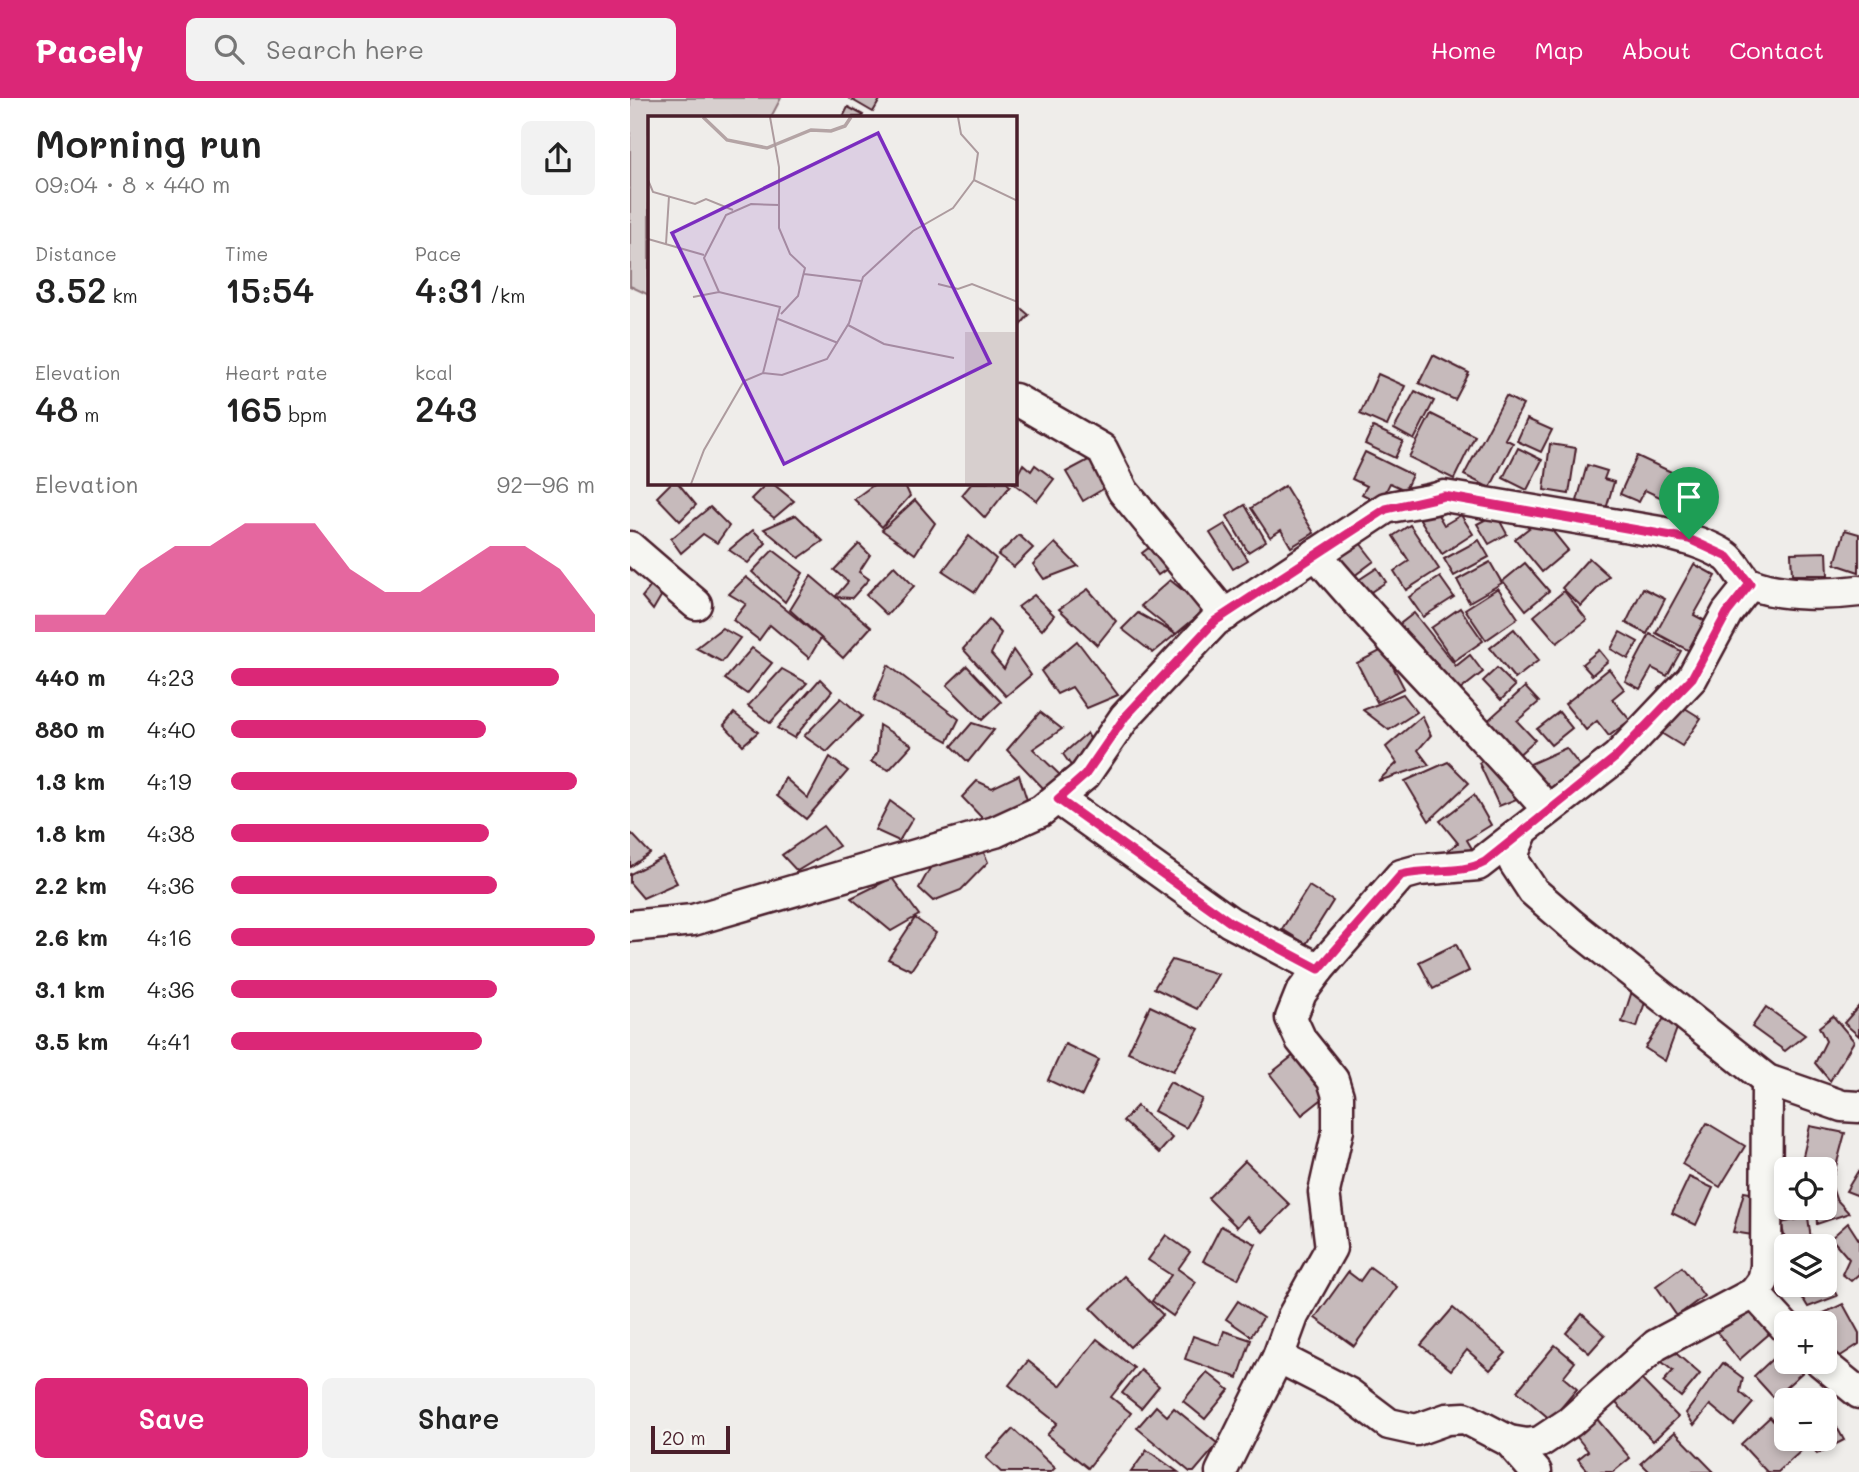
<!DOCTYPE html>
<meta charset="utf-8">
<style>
body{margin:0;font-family:Mali,sans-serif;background:#f2f2f2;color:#222;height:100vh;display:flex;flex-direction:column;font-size:26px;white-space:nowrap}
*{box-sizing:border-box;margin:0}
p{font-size:23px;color:#767676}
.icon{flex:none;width:38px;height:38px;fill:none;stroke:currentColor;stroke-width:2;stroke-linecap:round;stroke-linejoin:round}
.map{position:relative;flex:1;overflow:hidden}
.drawer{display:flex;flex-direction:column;background:#fff;width:630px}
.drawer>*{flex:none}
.tools{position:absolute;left:1144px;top:1059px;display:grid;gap:14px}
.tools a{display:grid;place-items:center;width:63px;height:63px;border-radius:10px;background:#fff;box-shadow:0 4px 10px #0003;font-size:35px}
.scale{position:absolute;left:21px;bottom:18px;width:79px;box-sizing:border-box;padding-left:7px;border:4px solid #4a1f2b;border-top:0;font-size:19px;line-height:24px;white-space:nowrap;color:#4a1f2b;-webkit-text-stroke:5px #f6f6f2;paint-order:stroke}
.pin{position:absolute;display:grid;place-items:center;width:60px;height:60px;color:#fff;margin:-72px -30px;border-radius:50% 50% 50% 0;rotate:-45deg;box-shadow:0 0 7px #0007}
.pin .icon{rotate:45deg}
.round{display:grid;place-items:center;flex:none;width:74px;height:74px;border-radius:10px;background:#f2f2f2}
.head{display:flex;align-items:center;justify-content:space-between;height:119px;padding:0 35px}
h1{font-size:38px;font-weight:600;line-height:52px}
.figures{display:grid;grid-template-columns:repeat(3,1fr);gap:10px;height:119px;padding:7px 35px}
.figures div{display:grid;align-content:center}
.figures b{font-size:35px;font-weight:600}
.figures small{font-size:19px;font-weight:400}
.figures p{font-size:19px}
.chart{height:196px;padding:14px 35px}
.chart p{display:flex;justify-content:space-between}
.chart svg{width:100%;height:126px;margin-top:7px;fill:#db2777;opacity:.7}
.cta{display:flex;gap:14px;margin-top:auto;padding:14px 35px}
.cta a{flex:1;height:80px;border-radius:10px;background:#db2777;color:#fff;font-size:28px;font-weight:600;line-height:80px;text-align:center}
.cta a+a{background:#f2f2f2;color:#222}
ul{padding:0 35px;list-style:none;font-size:23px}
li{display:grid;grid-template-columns:112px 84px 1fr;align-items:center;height:52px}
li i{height:18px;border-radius:9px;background:#db2777}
header{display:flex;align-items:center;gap:42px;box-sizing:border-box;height:98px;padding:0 35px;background:#db2777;color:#fff}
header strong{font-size:33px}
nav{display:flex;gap:38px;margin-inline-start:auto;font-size:24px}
.search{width:490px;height:63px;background:#f2f2f2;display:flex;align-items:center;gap:18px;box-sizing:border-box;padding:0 24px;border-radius:10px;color:#767676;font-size:26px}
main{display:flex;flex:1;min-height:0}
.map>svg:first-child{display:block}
</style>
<header>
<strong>Pacely</strong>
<div class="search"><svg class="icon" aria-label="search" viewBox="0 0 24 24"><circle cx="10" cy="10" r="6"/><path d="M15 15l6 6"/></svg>Search here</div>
<nav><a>Home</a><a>Map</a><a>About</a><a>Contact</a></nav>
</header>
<main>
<section class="drawer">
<div class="head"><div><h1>Morning run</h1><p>09:04 · 8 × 440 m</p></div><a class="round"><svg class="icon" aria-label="share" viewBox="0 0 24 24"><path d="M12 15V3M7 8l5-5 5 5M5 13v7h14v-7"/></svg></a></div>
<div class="figures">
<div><p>Distance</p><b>3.52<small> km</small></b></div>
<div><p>Time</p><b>15:54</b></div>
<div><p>Pace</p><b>4:31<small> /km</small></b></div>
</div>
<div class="figures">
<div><p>Elevation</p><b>48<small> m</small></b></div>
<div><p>Heart rate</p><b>165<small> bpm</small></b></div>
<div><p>kcal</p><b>243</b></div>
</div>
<div class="chart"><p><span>Elevation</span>92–96 m</p>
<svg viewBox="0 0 160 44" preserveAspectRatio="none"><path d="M0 44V38L10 38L20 38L30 22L40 14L50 14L60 6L70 6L80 6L90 22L100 30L110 30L120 22L130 14L140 14L150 22L160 38V44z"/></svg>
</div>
<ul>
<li><b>440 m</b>4:23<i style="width:90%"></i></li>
<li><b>880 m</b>4:40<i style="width:70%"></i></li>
<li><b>1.3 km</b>4:19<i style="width:95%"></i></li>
<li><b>1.8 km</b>4:38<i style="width:71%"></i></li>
<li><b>2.2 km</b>4:36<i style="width:73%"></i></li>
<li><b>2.6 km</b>4:16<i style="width:100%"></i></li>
<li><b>3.1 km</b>4:36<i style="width:73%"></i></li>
<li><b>3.5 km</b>4:41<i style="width:69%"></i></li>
</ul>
<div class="cta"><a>Save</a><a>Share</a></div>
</section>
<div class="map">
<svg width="1229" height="1374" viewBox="0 0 1229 1374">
<rect width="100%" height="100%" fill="#efedea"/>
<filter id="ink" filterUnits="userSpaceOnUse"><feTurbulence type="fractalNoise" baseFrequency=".0143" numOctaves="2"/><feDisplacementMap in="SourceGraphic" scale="14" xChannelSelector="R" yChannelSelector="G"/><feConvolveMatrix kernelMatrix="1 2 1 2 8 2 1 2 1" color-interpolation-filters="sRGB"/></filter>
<g filter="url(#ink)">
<path fill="#d7cfce" stroke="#90777c" stroke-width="2" d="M0 0H151L141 19H19V197L0 188Z"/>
<g fill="#c6babb" stroke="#4a1f2b" stroke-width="2">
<path d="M219 0H251L243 14Z"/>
<path d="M218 9 233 17 232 19H213Z"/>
<path d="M385 205 399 217 385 233Z"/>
<path d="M803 257 839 275 825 302 789 285Z"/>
<path d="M748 276 775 288 757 328 730 316Z"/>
<path d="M785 293 804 303 784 342 764 331Z"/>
<path d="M876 298 893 307 875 341 883 345 860 390 834 377Z"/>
<path d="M801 316 845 338 824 381 779 359Z"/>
<path d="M897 321 922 332 911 354 887 343Z"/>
<path d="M743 329 773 343 765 360 735 346Z"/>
<path d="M920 346 946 350 939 396 914 392Z"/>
<path d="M888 350 912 362 897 392 873 380Z"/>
<path d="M735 354 782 377 775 392 760 385 750 405 732 396 737 388 722 381Z"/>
<path d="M1007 358 1065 385 1053 410 1015 392 1009 404 990 396Z"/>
<path d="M464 359 480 387 453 403 436 374Z"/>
<path d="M393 366 401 373 405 367 424 381 407 403 383 385Z"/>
<path d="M957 367 977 373 974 381 984 384 976 411 947 403Z"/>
<path d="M41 385H48L66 407 50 423 27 399Z"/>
<path d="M137 385H142L164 403 144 420 121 401Z"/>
<path d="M246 385H274L280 398 252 429 224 401Z"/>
<path d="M342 385H377L380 388 355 420 332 397Z"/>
<path d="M655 388 684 435 661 449 651 432 640 439 621 410Z"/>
<path d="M285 402 305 425 285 456 252 432Z"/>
<path d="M615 407 636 443 618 454 597 418Z"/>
<path d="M803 408 814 427 831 417 843 436 812 456 788 418Z"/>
<path d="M80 409 99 428 87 445 73 436 51 455 41 441Z"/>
<path d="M866 416 877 436 859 446 847 426Z"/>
<path d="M166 417 193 443 169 460 134 431Z"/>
<path d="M912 420 938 452 912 474 885 441Z"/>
<path d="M595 426 618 462 603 471 580 435Z"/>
<path d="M780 427 809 471 776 492 764 473 779 463 763 438Z"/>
<path d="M123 432 136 445 118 465 99 452Z"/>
<path d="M1215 432 1229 436V474L1205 466Z"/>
<path d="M389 437 403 450 384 469 368 457Z"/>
<path d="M339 438 366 461 345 494 313 473Z"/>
<path d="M727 441 744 463 716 484 698 462Z"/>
<path d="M849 442 859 459 824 478 814 461Z"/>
<path d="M528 443 544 466 528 477 512 455Z"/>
<path d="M425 445 448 468 414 481 403 466Z"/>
<path d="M229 446 240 457 229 474 239 481 222 500 205 499 218 484 204 472Z"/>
<path d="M143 452 173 475 155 504 122 474Z"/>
<path d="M1197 454 1198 477H1162L1161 455Z"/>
<path d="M959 460 979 478 951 508 932 490Z"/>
<path d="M860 464 872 485 839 504 827 482Z"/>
<path d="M895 465 919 493 896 512 873 483Z"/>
<path d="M1064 466 1086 478 1064 517 1081 526 1065 556 1026 535Z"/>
<path d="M38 467 33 495 23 512 12 499Z"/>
<path d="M264 468 284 488 257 517 236 497Z"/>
<path d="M747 470 756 484 733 499 724 485Z"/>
<path d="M181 478 241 529 213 560 160 512Z"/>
<path d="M116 479 191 540 179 560 140 527 129 542 103 522 116 506 99 496Z"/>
<path d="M810 479 824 499 793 519 779 499Z"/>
<path d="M540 482 576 511 546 536 511 508Z"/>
<path d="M868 490 888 520 856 542 835 511Z"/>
<path d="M1013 490 1035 501 1017 536 996 525Z"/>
<path d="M458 491 486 523 467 547 429 511Z"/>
<path d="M934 493 957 522 927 545 904 518Z"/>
<path d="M404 497 424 517 412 532 388 509Z"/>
<path d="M830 510 853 543 824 563 801 530Z"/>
<path d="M508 515 546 536 523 555 492 531Z"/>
<path d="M784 515 826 568 840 557 853 574 820 600 766 529Z"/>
<path d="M359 522 371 535 361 556 374 571 383 552 401 577 376 598 333 551Z"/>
<path d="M92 530 110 540 92 564 66 550Z"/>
<path d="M884 531 909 562 885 581 860 550Z"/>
<path d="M990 534 1008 544 998 561 981 551Z"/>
<path d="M1020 536 1051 553 1037 578 1022 570 1010 591 995 583Z"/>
<path d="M447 543 488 597 457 610 442 589 427 596 411 573Z"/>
<path d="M122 550 142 565 117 596 95 581Z"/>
<path d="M754 551 774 590 747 604 727 565Z"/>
<path d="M969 552 978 563 962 577 952 566Z"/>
<path d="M258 567 329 621 318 643 244 602Z"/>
<path d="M337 568 371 604 352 622 317 587Z"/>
<path d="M867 570 885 588 871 602 853 583Z"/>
<path d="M152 571 177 585 140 625 118 608Z"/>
<path d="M979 571 994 591 982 601 1000 622 979 638 967 623 956 632 935 606Z"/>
<path d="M190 581 202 593 164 640 147 630Z"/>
<path d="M895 589 909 604 887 623 905 642 885 660 854 626Z"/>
<path d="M773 596 787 614 759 632 733 612Z"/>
<path d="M211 600 232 618 197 654 174 638Z"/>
<path d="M1050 607 1071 620 1052 648 1031 635Z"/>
<path d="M410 614 432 631 403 651 431 678 415 692 377 652Z"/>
<path d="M929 614 942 630 921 647 907 631Z"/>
<path d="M104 615 128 634 113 647 94 627Z"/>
<path d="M792 618 801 637 788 652 799 667 748 683 767 665 756 649Z"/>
<path d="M342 625 364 632 338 664 322 648Z"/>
<path d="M249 627 282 647 259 672 241 664 247 655Z"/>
<path d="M457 635 467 654 449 679 433 656Z"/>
<path d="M936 650 953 672 918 696 898 667Z"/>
<path d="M867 654 889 700 869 708 849 665Z"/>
<path d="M200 659 218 673 176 721 147 698 155 680 178 700Z"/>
<path d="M818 664 839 685 799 723 775 683Z"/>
<path d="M389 677 397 702 354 722 332 699 347 683 362 690Z"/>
<path d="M844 697 861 727 837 742 848 761 835 766 818 752 828 745 810 723Z"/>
<path d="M260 703 283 720 269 743 245 732Z"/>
<path d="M193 728 209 748 167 773 152 757Z"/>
<path d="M2 736 20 755 0 769V737Z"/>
<path d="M349 743 358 764 331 792 303 803 289 790 304 763Z"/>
<path d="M33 759 47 785 13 800 0 785V776Z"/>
<path d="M262 780 289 817 261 833 221 800Z"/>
<path d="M679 788 703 803 676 846 652 831Z"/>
<path d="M285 820 306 835 281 872 258 861Z"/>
<path d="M826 846 839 873 803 891 789 864Z"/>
<path d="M542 862 588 876 567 911 524 890Z"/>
<path d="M1002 893 1017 898 1007 929 992 924Z"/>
<path d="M520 908 569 931 543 973 498 954Z"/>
<path d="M1229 908V938L1214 925Z"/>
<path d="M1136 909 1175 937 1155 953 1122 929Z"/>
<path d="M1036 917 1049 925 1035 963 1015 950Z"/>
<path d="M1203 918 1224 943 1200 983 1185 965 1196 943 1189 929Z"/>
<path d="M435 946 469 962 452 998 418 982Z"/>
<path d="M664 957 696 998 672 1017 640 976Z"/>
<path d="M540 984 572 1001 556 1030 524 1013Z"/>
<path d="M507 1008 542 1040 529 1055 493 1023Z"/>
<path d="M1077 1025 1115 1048 1090 1089 1052 1066Z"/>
<path d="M1180 1028 1215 1035 1204 1076H1195V1071H1170Z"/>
<path d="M615 1063 660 1107 633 1134 617 1118 607 1129 578 1100Z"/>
<path d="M1228 1073 1229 1074V1098L1216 1093Z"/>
<path d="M1059 1079 1083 1090 1066 1127 1042 1115Z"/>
<path d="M1195 1082 1200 1083 1206 1101 1219 1115 1187 1126 1186 1110H1195Z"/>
<path d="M1114 1094 1137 1098 1129 1138 1103 1134Z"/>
<path d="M1178 1119 1181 1142 1157 1149 1151 1125Z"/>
<path d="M1218 1125 1229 1142V1176L1221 1183 1212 1176 1219 1161 1201 1140Z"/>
<path d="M591 1128 626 1146 608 1181 573 1163Z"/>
<path d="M536 1137 560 1154 548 1171 566 1184 543 1218 522 1203 541 1177 518 1162Z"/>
<path d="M740 1169 767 1189 724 1248 685 1220 718 1174 730 1183Z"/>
<path d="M1052 1169 1074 1198 1047 1218 1026 1188Z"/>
<path d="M1195 1175 1207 1198 1178 1209 1164 1186H1195Z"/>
<path d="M494 1178 533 1217 500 1249 461 1210Z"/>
<path d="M608 1203 633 1220 621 1238 596 1221Z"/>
<path d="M1213 1206 1229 1235V1246L1206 1261 1195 1247V1225L1177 1223Z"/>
<path d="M1117 1207 1139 1236 1109 1262 1084 1230Z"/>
<path d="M823 1210 876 1255 860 1272 837 1252 821 1272 791 1247Z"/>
<path d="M952 1216 975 1237 959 1255 936 1235Z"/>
<path d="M594 1233 621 1242 608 1280 555 1261 563 1238 589 1247Z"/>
<path d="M467 1241 504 1270 481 1299 501 1315 458 1370 417 1337 427 1325 379 1287 398 1263 430 1288Z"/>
<path d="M925 1247 945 1264 933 1279 947 1291 921 1322 887 1293Z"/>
<path d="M1041 1251 1070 1276 1051 1299 1033 1284 1043 1273 1031 1263Z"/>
<path d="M1153 1251 1157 1255V1264H1165L1174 1273 1144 1300 1124 1278Z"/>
<path d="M1093 1265 1113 1280 1110 1294 1123 1305 1104 1327 1080 1307 1064 1327 1056 1315Z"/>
<path d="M511 1272 529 1288 511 1310 492 1295Z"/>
<path d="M577 1274 599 1292 575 1321 553 1303Z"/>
<path d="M1008 1278 1048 1319 1023 1343 983 1302Z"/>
<path d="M526 1308 537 1318 544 1310 588 1346 564 1374H560L507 1330Z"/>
<path d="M1198 1313 1214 1342 1187 1356 1178 1340H1195V1314Z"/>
<path d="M1140 1319 1157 1340 1171 1353 1148 1374H1137L1111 1346Z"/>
<path d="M967 1321 1000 1360 983 1374H959L948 1361 958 1353 946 1338Z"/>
<path d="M383 1331 425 1370 421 1374H371L356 1360Z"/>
<path d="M1045 1334 1084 1374H1020L1011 1365Z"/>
<path d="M517 1352 548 1374H501Z"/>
</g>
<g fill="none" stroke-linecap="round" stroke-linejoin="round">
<defs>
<g id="minor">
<path d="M385 301 472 351 493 393 595 517"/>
<path d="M0 449 66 506"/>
<path d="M686 456C760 545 843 625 918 712"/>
<path d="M1120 486 1097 515 1062 580 987 659 893 732 884 753V764L903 793 941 826 1137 982 1212 1008 1229 1009"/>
<path d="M428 701 600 824 689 871"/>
<path d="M0 828 63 822 365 734 411 713 455 677 495 619 585 523 756 410C775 405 795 405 814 398L1030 434C1053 440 1076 445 1096 458 1106 465 1111 482 1121 486 1150 498 1198 497 1229 493"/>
<path d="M1124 1195 1157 1231"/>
<path d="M648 1259 718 1295 759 1326 786 1332 817 1321 835 1320 879 1343 897 1346 910 1344 940 1324 1026 1247 1124 1195 1133 1183 1136 1169 1137 982"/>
<path d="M1191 1264 1229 1295"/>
<path d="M879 1343 906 1374"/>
<path d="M591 1374 648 1259 663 1218 701 1150 694 1094 708 1032V998L703 982 671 942 661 920 671 895 689 871 771 777 789 772 848 767 893 732"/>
</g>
</defs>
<use href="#minor" stroke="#4a1f2b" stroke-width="35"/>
<use href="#minor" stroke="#f6f6f2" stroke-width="30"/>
</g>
</g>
<g fill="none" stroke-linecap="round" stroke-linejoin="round" filter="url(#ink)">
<defs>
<path id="route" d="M814 398 1059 441 1098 459 1120 486 1097 515 1062 580 986 659 855 764C831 777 797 770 771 777L689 871 600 824 428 701 455 677 495 619 585 523 756 411Z"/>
</defs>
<use href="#route" stroke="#fff" stroke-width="14"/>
<use href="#route" stroke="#db2777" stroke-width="9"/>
</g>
<g transform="translate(18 18)">
<rect width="369" height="369" fill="#efedea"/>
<path d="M317 216H369V368H317Z" fill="#d7cfce"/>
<path fill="none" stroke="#b4a4a5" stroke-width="3.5" d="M55 1 79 24 119 32 163 14 183 15 197 10 203 1"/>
<path fill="none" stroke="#ad9b9e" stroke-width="2" d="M122 1 131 51V112L142 138 157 152 150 180 133 198M310 1 313 18 330 37 326 64M0 64 5 76 47 88 58 83 85 94M0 123 56 139M18 128 21 80M156 158 213 165M290 168 310 173 324 168 370 186M71 176 56 142 78 99 103 88 131 89M45 181 71 176 132 191 115 257M130 203 190 227M200 209 236 228 306 242M43 368 56 334 96 265 115 257 134 259 179 243 201 207 215 161 265 115 305 92 326 64 370 85"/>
<path fill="#7b2cbf" fill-opacity="0.15" stroke="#7b2cbf" stroke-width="3.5" d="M230 17 342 247 136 348 24 117Z"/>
<rect width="369" height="369" fill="none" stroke="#4a1f2b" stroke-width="3.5"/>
</g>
</svg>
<div class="tools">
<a><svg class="icon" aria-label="locate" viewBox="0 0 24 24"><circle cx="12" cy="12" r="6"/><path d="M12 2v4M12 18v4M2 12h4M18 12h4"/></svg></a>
<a><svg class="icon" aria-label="layers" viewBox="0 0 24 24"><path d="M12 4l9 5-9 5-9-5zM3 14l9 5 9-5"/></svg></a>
<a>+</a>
<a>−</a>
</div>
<div class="scale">20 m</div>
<div class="pin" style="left:1059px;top:441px;background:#1e9e55"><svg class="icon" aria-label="arrive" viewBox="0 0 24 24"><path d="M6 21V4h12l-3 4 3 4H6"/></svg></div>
</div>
</main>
